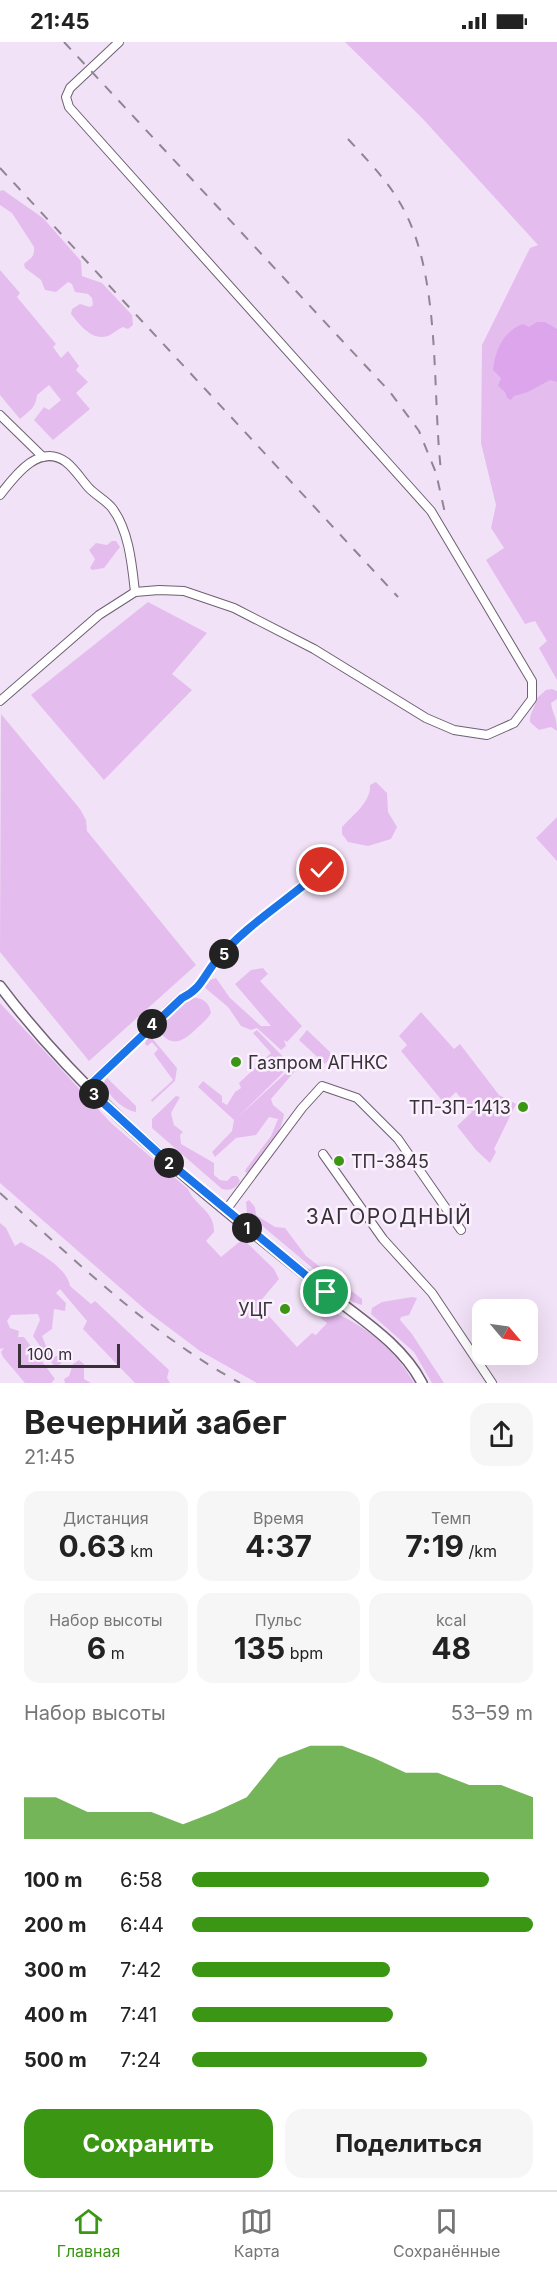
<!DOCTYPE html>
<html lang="ru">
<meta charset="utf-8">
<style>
body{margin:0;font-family:Inter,sans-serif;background:#f6f6f6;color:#222;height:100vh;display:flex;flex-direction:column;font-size:22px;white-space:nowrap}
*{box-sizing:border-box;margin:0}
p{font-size:20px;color:#767676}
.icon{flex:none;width:33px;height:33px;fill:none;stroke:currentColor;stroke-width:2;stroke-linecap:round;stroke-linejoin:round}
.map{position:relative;height:1341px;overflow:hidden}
.drawer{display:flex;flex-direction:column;background:#fff;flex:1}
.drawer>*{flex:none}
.needle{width:39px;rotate:119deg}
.buttons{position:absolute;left:472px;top:1257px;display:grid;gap:12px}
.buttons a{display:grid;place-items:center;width:66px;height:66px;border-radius:12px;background:#fff;box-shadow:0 6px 24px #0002;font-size:30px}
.scale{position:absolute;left:18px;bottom:15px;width:102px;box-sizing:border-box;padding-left:6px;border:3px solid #383139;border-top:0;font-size:16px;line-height:21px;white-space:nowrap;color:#383139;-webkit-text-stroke:4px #fbf1fe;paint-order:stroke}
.pin{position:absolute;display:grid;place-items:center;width:51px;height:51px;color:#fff;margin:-26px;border:3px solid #fff;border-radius:50%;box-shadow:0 2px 6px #0007}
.km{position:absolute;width:30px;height:30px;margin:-15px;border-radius:50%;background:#222;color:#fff;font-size:16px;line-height:30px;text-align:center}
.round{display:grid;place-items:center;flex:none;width:63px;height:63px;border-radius:18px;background:#f6f6f6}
.summary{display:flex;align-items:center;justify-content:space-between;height:102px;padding:0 24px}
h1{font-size:33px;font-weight:700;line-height:45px}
.figures{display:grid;grid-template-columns:repeat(3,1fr);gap:9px;height:102px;padding:6px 24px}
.figures div{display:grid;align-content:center;border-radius:15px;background:#f6f6f6;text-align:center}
.figures b{font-size:30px;font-weight:700}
.figures small{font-size:16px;font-weight:400}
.figures p{font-size:16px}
.chart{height:168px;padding:12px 24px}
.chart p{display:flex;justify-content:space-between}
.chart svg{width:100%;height:108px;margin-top:6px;fill:#3a9613;opacity:.7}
.button{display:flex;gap:12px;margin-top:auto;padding:12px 24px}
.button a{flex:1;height:69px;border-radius:18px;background:#3a9613;color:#fff;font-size:24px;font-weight:700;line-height:69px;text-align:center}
.button a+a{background:#f6f6f6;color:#222}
ul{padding:0 24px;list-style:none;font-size:20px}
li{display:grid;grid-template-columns:96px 72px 1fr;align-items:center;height:45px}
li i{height:15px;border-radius:8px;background:#3a9613}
.status{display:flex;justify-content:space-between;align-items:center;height:42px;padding:0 30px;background:#fff;direction:ltr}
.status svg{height:16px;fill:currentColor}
.menu{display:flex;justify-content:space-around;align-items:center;height:84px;border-top:2px solid #e0e0e0;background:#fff;font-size:16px;color:#767676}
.menu a{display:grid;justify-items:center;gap:3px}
.menu .on{color:#3a9613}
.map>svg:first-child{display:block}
</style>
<div class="status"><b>21:45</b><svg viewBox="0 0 49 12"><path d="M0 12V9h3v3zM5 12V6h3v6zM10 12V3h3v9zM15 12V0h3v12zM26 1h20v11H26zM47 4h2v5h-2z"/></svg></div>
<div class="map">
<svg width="557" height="1341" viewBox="0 0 557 1341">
<rect width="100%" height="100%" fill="#f2e2f7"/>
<g fill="#e4bdee">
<path d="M345 0H557V638L539 606 547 599 535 579 525 582 486 518 504 506 491 486 496 463 481 401 482 303 530 206 538 203 422 76Z"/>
<path d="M3 148 43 176 81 219 82 234 102 241 132 273 133 283 128 287 123 285C118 287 115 290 110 293 93 301 80 283 71 272L72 267 80 262 90 265 93 263 92 256 88 252 75 250 72 242 68 240 56 250 45 248 41 238 25 226 24 222C30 216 35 216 34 205L12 171 0 163V149Z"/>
<path d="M0 228 20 251 17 255 56 302 53 305 61 316 68 309 79 324 76 328 88 340 76 351 90 367 53 398 34 378 44 365 49 368 61 358 49 343 37 353C36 366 29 369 20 377L0 353Z"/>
<path d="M112 499H116L120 505 104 526 92 528 90 526 95 517 89 508 96 501 107 503Z"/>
<path d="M148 560 207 591 172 632 192 648 104 738 31 653Z"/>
<path d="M552 647 557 649V657L551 661C553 674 557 674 557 689L551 685 539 688 530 680C529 672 536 664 537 656L546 648Z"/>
<path d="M1 672 80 767 86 778 87 789 196 923 89 1019 0 910Z"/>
<path d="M376 740 387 751 388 770 397 785 391 797 368 804 348 800 342 792V785C353 773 371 760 370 743Z"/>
<path d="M557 775V819L536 796Z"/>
<path d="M263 926 268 932 260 939 302 984 287 1000 284 998 286 1004 281 1008 257 986 251 988 241 984 228 965 204 945 207 939 216 936 230 956 261 984H271L235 942 251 928Z"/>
<path d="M191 955C202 956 209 959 211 971 207 978 200 983 194 989 182 1000 170 1006 159 988L160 979 183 958Z"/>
<path d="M0 961 111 1081 188 1147C195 1164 215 1169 214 1190L206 1199 221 1215 243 1197 274 1227 279 1237 258 1262 297 1305 312 1291 316 1293 327 1281 317 1273 316 1266 320 1265C360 1279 393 1304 414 1341H257L200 1309 148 1270 0 1141Z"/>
<path d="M421 970 454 1007 460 1002 499 1053 516 1062 494 1107 496 1110 490 1121 476 1108 457 1084 472 1070 456 1050 444 1061 401 1009 407 1003 399 994Z"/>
<path d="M257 988 291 1023 238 1075 289 1028 293 1027 295 1029 271 1057 273 1063 284 1072C281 1095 262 1114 248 1131L245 1130 246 1127 271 1094 278 1077 269 1075 256 1093 236 1096 215 1115 212 1110 232 1089 234 1078 198 1045 203 1039 222 1054V1060L227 1063 235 1050 241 1046 239 1041 271 1011 253 991Z"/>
<path d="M307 988 330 1010V1016L325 1022 299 998Z"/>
<path d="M147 995 152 996 177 1026 175 1039 152 1060 151 1058 173 1038 154 1012 158 1007 152 1000 147 1004 145 1002Z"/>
<path d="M107 1036 136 1064V1070C123 1068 107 1053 104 1040Z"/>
<path d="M176 1054 180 1055 171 1071 174 1083 183 1090 180 1093 181 1102 214 1121V1133L220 1138 227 1139 232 1134H237L240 1139C235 1147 231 1149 222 1147L152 1086V1077Z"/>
<path d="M249 1158 255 1165 256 1173 275 1185 285 1186 306 1214 362 1257V1263L353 1260 247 1171 246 1160Z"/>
<path d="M0 1181 6 1186 15 1204 21 1200C37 1210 67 1225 70 1244L91 1262 95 1259 169 1328 167 1336 170 1341H135L83 1287 87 1279 60 1247 56 1251 66 1261 65 1269 54 1267 52 1287 42 1294 49 1311 54 1315 62 1312 61 1322 54 1324 33 1294 40 1278 38 1272 11 1273 7 1279 10 1286 19 1289 18 1295H24L55 1337 51 1341H25L3 1315 1 1310 4 1306 0 1307Z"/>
<path d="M412 1255 417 1256 409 1273 401 1275 400 1278 412 1292 444 1341H432L414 1310 371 1272 372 1266 382 1260Z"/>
<path d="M79 1318 84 1322V1337L91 1341H65L64 1337 69 1334 73 1322Z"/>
</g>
<path fill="#dda6ec" d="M537 280H545L557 287V340L550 338 528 350 514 354 511 358 507 356 505 350 498 344 501 336 493 328C495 309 503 289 523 282L529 285Z"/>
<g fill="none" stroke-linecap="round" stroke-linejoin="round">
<defs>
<g id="minor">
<path d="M0 373 43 415"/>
<path d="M0 453C14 435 39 400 66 420 75 427 81 437 88 445 95 453 106 458 112 466 129 488 132 523 135 550"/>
<path d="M0 659 99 573 135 550 159 548 184 549 234 566 314 607 426 676 454 688 487 693 514 681 532 657V639L431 469 69 65 66 55 70 46 119 0"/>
<path d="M86 1046 182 955C201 947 203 934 216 919 246 883 286 858 322 828"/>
<path d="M323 1112 383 1197 432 1251 492 1341"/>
<path d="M226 1168 302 1066 322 1044 357 1056 398 1097 461 1188"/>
</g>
<path id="major" d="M0 944C70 1037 157 1113 246 1185 274 1208 303 1231 332 1254 364 1279 403 1304 422 1341"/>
</defs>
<use href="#minor" stroke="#6e6072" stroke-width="10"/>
<use href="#major" stroke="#6e6072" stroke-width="12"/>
<use href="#minor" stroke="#fff" stroke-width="8"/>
<use href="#major" stroke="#fff" stroke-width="9"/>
<g stroke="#908593" stroke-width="2" stroke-dasharray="10 10" stroke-linecap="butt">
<path d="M64 0 390 350 419 389 436 431 445 471"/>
<path d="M348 97C369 120 391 142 405 170 441 240 432 350 441 429"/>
<path d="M0 126 398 555"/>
<path d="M0 1151C76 1219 150 1292 240 1341"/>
</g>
</g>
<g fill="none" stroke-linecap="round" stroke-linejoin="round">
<defs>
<path id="route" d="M322 828C287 859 246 883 216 919 203 935 201 947 182 956L87 1046 158 1111 326 1250"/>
</defs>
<use href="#route" stroke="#fff" stroke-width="12"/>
<use href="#route" stroke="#1a73e8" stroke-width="8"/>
</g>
<g fill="#3a9613" stroke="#fbf1fe" stroke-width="2">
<circle cx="236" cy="1020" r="6"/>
<circle cx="523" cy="1065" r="6"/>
<circle cx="339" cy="1119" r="6"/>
<circle cx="285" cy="1267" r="6"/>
</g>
<g text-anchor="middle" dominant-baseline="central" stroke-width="5" stroke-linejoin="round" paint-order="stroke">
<g font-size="18" fill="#383139" stroke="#fbf1fe" text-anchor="start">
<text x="248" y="1020">Газпром АГНКС</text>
<text x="511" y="1065" text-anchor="end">ТП-ЗП-1413</text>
<text x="351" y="1119">ТП-3845</text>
<text x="273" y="1267" text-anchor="end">УЦГ</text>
</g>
<g font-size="21" letter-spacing="1.5" fill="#383139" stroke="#fbf1fe">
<text x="389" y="1174">ЗАГОРОДНЫЙ</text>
</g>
</g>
</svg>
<div class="buttons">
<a><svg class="needle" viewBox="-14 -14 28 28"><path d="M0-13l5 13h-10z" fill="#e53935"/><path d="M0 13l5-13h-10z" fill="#767676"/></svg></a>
</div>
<div class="scale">100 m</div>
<div class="pin" style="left:326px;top:1250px;background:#1e9e55"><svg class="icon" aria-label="arrive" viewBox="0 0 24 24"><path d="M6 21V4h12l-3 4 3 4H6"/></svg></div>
<div class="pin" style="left:322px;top:828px;background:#d93025"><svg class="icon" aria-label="check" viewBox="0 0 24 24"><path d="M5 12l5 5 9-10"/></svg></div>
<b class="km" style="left:247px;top:1186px">1</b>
<b class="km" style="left:169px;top:1121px">2</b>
<b class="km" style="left:94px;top:1052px">3</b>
<b class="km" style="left:152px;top:982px">4</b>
<b class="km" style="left:224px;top:912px">5</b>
</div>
<section class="drawer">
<div class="summary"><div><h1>Вечерний забег</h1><p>21:45</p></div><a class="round"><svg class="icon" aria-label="share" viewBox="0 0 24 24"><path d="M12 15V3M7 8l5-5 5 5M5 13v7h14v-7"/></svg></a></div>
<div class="figures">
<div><p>Дистанция</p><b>0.63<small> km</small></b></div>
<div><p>Время</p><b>4:37</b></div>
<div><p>Темп</p><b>7:19<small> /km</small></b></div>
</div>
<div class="figures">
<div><p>Набор высоты</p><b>6<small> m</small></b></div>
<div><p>Пульс</p><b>135<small> bpm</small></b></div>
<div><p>kcal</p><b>48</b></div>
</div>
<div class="chart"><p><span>Набор высоты</span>53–59 m</p>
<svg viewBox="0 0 160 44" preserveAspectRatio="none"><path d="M0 44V27L10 27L20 33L30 33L40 33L50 38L60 33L70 27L80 11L90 6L100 6L110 11L120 17L130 17L140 22L150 22L160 27V44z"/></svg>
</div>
<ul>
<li><b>100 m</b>6:58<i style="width:87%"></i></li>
<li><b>200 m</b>6:44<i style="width:100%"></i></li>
<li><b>300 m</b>7:42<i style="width:58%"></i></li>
<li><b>400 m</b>7:41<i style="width:59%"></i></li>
<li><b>500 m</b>7:24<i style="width:69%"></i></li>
</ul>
<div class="button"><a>Сохранить</a><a>Поделиться</a></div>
</section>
<nav class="menu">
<a class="on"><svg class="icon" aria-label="home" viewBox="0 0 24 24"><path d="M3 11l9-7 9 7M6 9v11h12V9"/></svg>Главная</a>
<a><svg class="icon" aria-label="map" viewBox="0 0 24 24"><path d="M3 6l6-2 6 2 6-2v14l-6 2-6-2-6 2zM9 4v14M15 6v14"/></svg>Карта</a>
<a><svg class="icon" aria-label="saved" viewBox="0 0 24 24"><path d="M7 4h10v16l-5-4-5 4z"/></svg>Сохранённые</a>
</nav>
